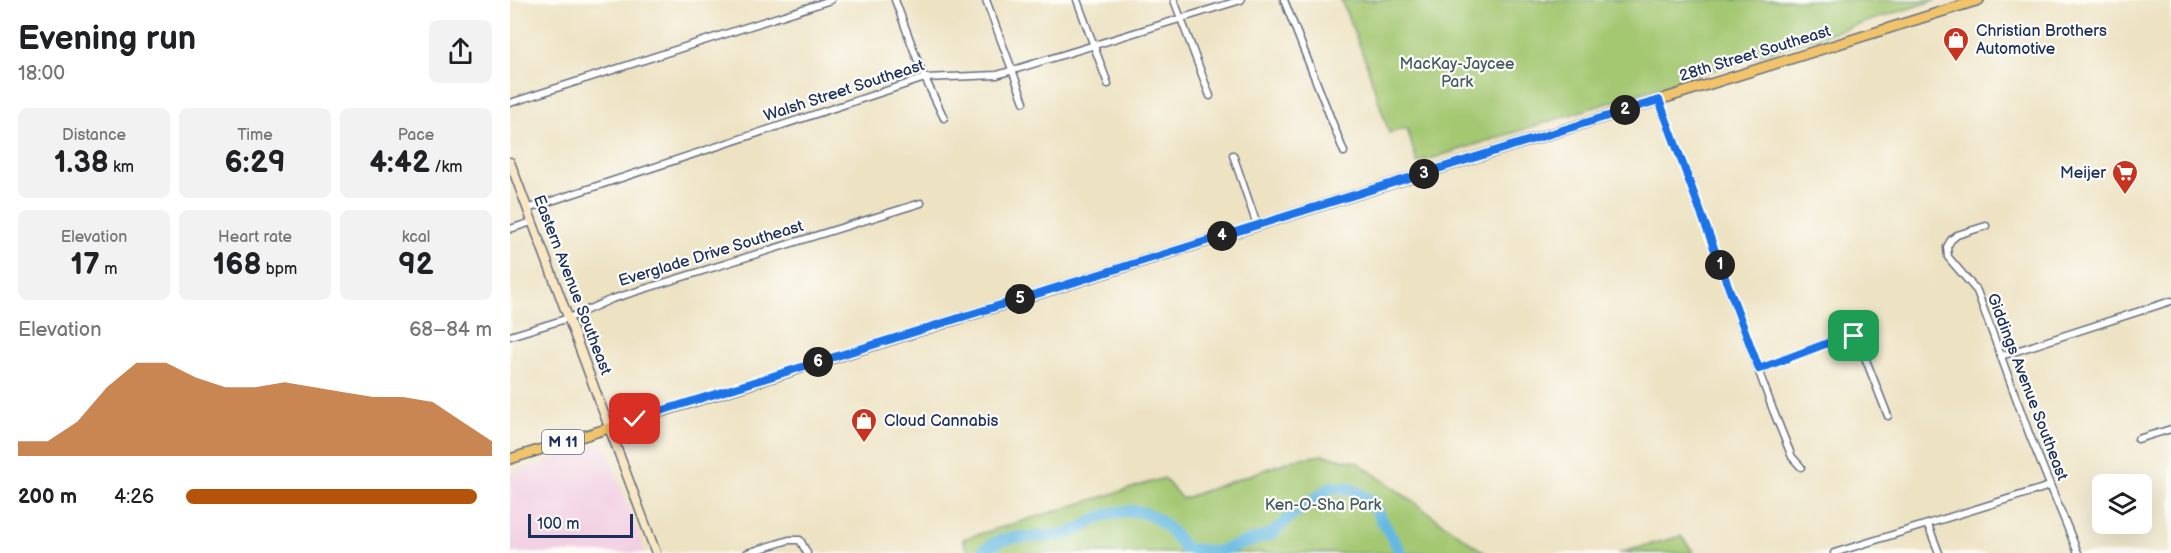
<!DOCTYPE html>
<meta charset="utf-8">
<style>
body{margin:0;font-family:"Balsamiq Sans",sans-serif;background:#f2f2f2;color:#202124;height:100vh;display:flex;flex-direction:column;font-size:22px;white-space:nowrap}
*{box-sizing:border-box;margin:0}
p{font-size:20px;color:#757577}
.icon{flex:none;width:33px;height:33px;fill:none;stroke:currentColor;stroke-width:2;stroke-linecap:round;stroke-linejoin:round}
.map{position:relative;flex:1;overflow:hidden}
.details{display:flex;flex-direction:column;background:#fff;width:510px}
.details>*{flex:none}
.controls{position:absolute;left:1582px;top:474px;display:grid;gap:12px}
.controls a{display:grid;place-items:center;width:60px;height:60px;border-radius:9px;background:#fff;box-shadow:0 6px 24px #0002;font-size:30px}
.scale{position:absolute;left:18px;bottom:15px;width:105px;box-sizing:border-box;padding-left:6px;border:3px solid #1b2f5e;border-top:0;font-size:16px;line-height:21px;white-space:nowrap;color:#1b2f5e;-webkit-text-stroke:4px #fdfcf7;paint-order:stroke}
.pin{position:absolute;display:grid;place-items:center;width:51px;height:51px;color:#fff;margin:-26px;border-radius:12px;box-shadow:0 3px 9px #0006}
.km{position:absolute;width:30px;height:30px;margin:-15px;border-radius:50%;background:#222;color:#fff;font-size:16px;line-height:30px;text-align:center}
.round{display:grid;place-items:center;flex:none;width:63px;height:63px;border-radius:9px;background:#f2f2f2}
.overview{display:flex;align-items:center;justify-content:space-between;height:102px;padding:0 18px}
h1{font-size:33px;font-weight:600;line-height:45px}
.metrics{display:grid;grid-template-columns:repeat(3,1fr);gap:9px;height:102px;padding:6px 18px}
.metrics div{display:grid;align-content:center;border-radius:9px;background:#f2f2f2;text-align:center}
.metrics b{font-size:30px;font-weight:600}
.metrics small{font-size:16px;font-weight:400}
.metrics p{font-size:16px}
.chart{height:168px;padding:12px 18px}
.chart p{display:flex;justify-content:space-between}
.chart svg{width:100%;height:108px;margin-top:6px;fill:#b45309;opacity:.7}
ul{padding:0 18px;list-style:none;font-size:20px}
li{display:grid;grid-template-columns:96px 72px 1fr;align-items:center;height:45px}
li i{height:15px;border-radius:8px;background:#b45309}
main{display:flex;flex:1;min-height:0}
.map>svg:first-child{display:block}
</style>
<main>
<section class="details">
<div class="overview"><div><h1>Evening run</h1><p>18:00</p></div><a class="round"><svg class="icon" aria-label="share" viewBox="0 0 24 24"><path d="M12 15V3M7 8l5-5 5 5M5 13v7h14v-7"/></svg></a></div>
<div class="metrics">
<div><p>Distance</p><b>1.38<small> km</small></b></div>
<div><p>Time</p><b>6:29</b></div>
<div><p>Pace</p><b>4:42<small> /km</small></b></div>
</div>
<div class="metrics">
<div><p>Elevation</p><b>17<small> m</small></b></div>
<div><p>Heart rate</p><b>168<small> bpm</small></b></div>
<div><p>kcal</p><b>92</b></div>
</div>
<div class="chart"><p><span>Elevation</span>68–84 m</p>
<svg viewBox="0 0 160 44" preserveAspectRatio="none"><path d="M0 44V38L10 38L20 30L30 16L40 6L50 6L60 12L70 16L80 16L90 14L100 16L110 18L120 20L130 20L140 22L150 30L160 38V44z"/></svg>
</div>
<ul>
<li><b>200 m</b>4:26<i style="width:95%"></i></li>
</ul>
</section>
<div class="map">
<svg width="1661" height="553" viewBox="0 0 1661 553">
<rect width="100%" height="100%" fill="#fdfcf7"/>
<filter id="ink" filterUnits="userSpaceOnUse"><feTurbulence type="fractalNoise" baseFrequency=".0167" numOctaves="2"/><feDisplacementMap in="SourceGraphic" scale="12" xChannelSelector="R" yChannelSelector="G"/><feConvolveMatrix kernelMatrix="1 2 1 2 8 2 1 2 1" color-interpolation-filters="sRGB"/></filter>
<filter id="wash" filterUnits="userSpaceOnUse"><feTurbulence type="fractalNoise" baseFrequency=".008" numOctaves="4" result="noise"/><feDisplacementMap in="SourceGraphic" scale="24" xChannelSelector="R" yChannelSelector="G"/><feGaussianBlur stdDeviation="1.35" result="paint"/><feColorMatrix in="noise" values="0 0 0 0 0 0 0 0 0 0 0 0 0 0 0 0 0 1.4 0 .05"/><feComposite in="paint" operator="in"/></filter>
<g filter="url(#wash)">
<rect width="100%" height="100%" fill="#ede2c2"/>
<path fill="#f2d0e2" d="M84 445 92 446 98 452 135 553H0V474Z"/>
<g fill="#a4c872" stroke="#607c68" stroke-width="1.5">
<path d="M831 0H1426L907 163 897 128 879 133 855 59Z"/>
<path d="M813 455 847 462 975 553H459L453 539 654 478 672 499 785 459Z"/>
<path d="M1171 536 1184 553H1109Z"/>
</g>
<g fill="none" stroke-linecap="round" stroke-linejoin="round">
<path stroke="#65b9e1" stroke-width="12" d="M471 553C495 528 529 542 559 533 569 530 579 523 588 518 628 502 652 514 674 548L706 552 762 534 783 514 822 487 841 489 860 500 891 553"/>
</g>
</g>
<g filter="url(#ink)">
<g fill="none" stroke-linecap="round" stroke-linejoin="round">
<defs>
<g id="minor">
<path d="M385 0 412 72 434 118"/>
<path d="M476 0 514 102"/>
<path d="M567 0 598 84"/>
<path d="M664 0 700 96"/>
<path d="M774 0 834 152"/>
<path d="M1149 100 1263 410 1282 457 1291 467"/>
<path d="M0 103 321 0"/>
<path d="M723 155 747 225"/>
<path d="M17 209 415 78 487 75 731 0"/>
<path d="M1476 226 1447 235 1441 240 1437 247 1438 257 1467 291 1520 436 1568 553"/>
<path d="M0 229 22 222"/>
<path d="M0 336 59 318 102 299 411 203"/>
<path d="M1491 356 1661 301"/>
<path d="M1249 369 1331 337H1347L1378 416"/>
<path d="M1628 439 1661 429"/>
<path d="M1418 525 1429 553"/>
<path d="M237 553 279 540H290L297 553"/>
<path d="M1324 553 1540 486"/>
</g>
<path id="secondary" d="M0 162 146 553"/>
<path id="primary" d="M0 459 1469 0"/>
</defs>
<use href="#minor" stroke="#646e81" stroke-width="9"/>
<use href="#secondary" stroke="#646e81" stroke-width="11"/>
<use href="#primary" stroke="#646e81" stroke-width="12"/>
<use href="#minor" stroke="#fff" stroke-width="6"/>
<use href="#secondary" stroke="#f9e7c3" stroke-width="8"/>
<use href="#primary" stroke="#f1c36a" stroke-width="9"/>
</g>
</g>
<g fill="none" stroke-linecap="round" stroke-linejoin="round" filter="url(#ink)">
<defs>
<path id="route" d="M125 419 1149 100 1249 369 1331 338 1344 336"/>
</defs>
<use href="#route" stroke="#fff" stroke-width="12"/>
<use href="#route" stroke="#1a73e8" stroke-width="8"/>
</g>
<defs>
<symbol id="shop-pin" viewBox="-11 -11 22 30"><path d="M0 17L-7.5 6A9.5 9.5 0 1 1 7.5 6Z" fill="#c8321e" stroke="#fdfcf7"/><path d="M-5-2.5h2.3a2.7 3.5 0 0 1 5.4 0H5L5.5 6h-11ZM-1.5-2.5h3a1.5 2.3 0 0 0-3 0Z" fill="#fff"/></symbol>
<symbol id="supermarket-pin" viewBox="-11 -11 22 30"><path d="M0 17L-7.5 6A9.5 9.5 0 1 1 7.5 6Z" fill="#c8321e" stroke="#fdfcf7"/><path d="M-6-5.5h2.5l.6 2H6L4.5 2H-2.5L-4.4-4H-6ZM-1.5 3.2a1.3 1.3 0 1 0 .1 0ZM3 3.2a1.3 1.3 0 1 0 .1 0Z" fill="#fff"/></symbol>
</defs>
<g fill-rule="evenodd">
<use href="#shop-pin" x="1431" y="25" width="30" height="40"/>
<use href="#supermarket-pin" x="1600" y="158" width="30" height="40"/>
<use href="#shop-pin" x="339" y="406" width="30" height="40"/>
</g>
<g text-anchor="middle" dominant-baseline="central" stroke-width="4.5" stroke-linejoin="round" paint-order="stroke">
<rect fill="#fdfcf7" stroke="#5f6c8c" stroke-width="1.5" x="32" y="430" width="42" height="24" rx="4.5"/>
<g font-size="15" font-weight="bold" fill="#1b2f5e">
<text x="53" y="442">M 11</text>
</g>
<g font-size="16" fill="#1b2f5e" stroke="#fdfcf7" text-anchor="start">
<text x="1466" y="31">Christian Brothers<tspan x="1466" dy="18">Automotive</tspan></text>
<text x="1596" y="173" text-anchor="end">Meijer</text>
<text x="374" y="421">Cloud Cannabis</text>
</g>
<g font-size="16" fill="#1b2f5e" stroke="#fdfcf7">
<text transform="translate(1245 54) rotate(-17)">28th Street Southeast</text>
<text transform="translate(334 91) rotate(-18)">Walsh Street Southeast</text>
<text transform="translate(201 254) rotate(-17)">Everglade Drive Southeast</text>
<text transform="translate(62 285) rotate(69)">Eastern Avenue Southeast</text>
<text transform="translate(1517 387) rotate(69)">Giddings Avenue Southeast</text>
</g>
<g font-size="16" fill="#445d64" stroke="#fdfcf7">
<text x="947" y="64">MacKay-Jaycee<tspan x="947" dy="18">Park</tspan></text>
<text x="813" y="505">Ken-O-Sha Park</text>
</g>
</g>
</svg>
<div class="controls">
<a><svg class="icon" aria-label="layers" viewBox="0 0 24 24"><path d="M12 4l9 5-9 5-9-5zM3 14l9 5 9-5"/></svg></a>
</div>
<div class="scale">100 m</div>
<div class="pin" style="left:1344px;top:336px;background:#1e9e55"><svg class="icon" aria-label="arrive" viewBox="0 0 24 24"><path d="M6 21V4h12l-3 4 3 4H6"/></svg></div>
<div class="pin" style="left:125px;top:419px;background:#d93025"><svg class="icon" aria-label="check" viewBox="0 0 24 24"><path d="M5 12l5 5 9-10"/></svg></div>
<b class="km" style="left:1210px;top:265px">1</b>
<b class="km" style="left:1115px;top:110px">2</b>
<b class="km" style="left:914px;top:174px">3</b>
<b class="km" style="left:712px;top:236px">4</b>
<b class="km" style="left:510px;top:299px">5</b>
<b class="km" style="left:308px;top:362px">6</b>
</div>
</main>
